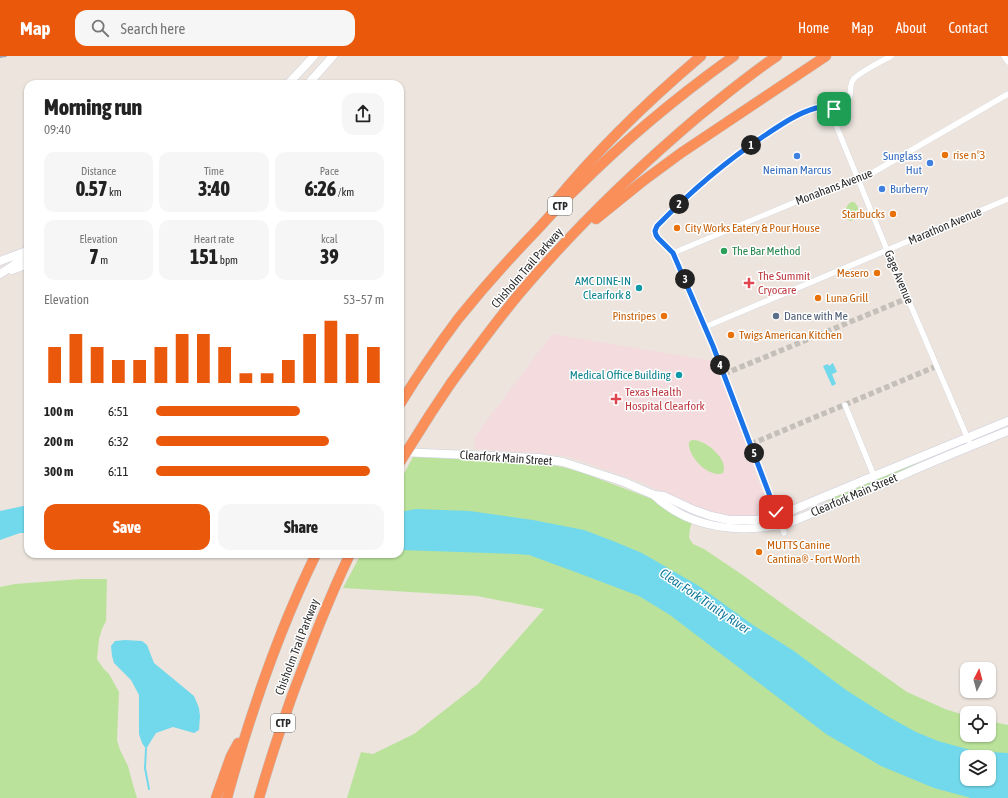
<!DOCTYPE html>
<meta charset="utf-8">
<style>
body{margin:0;font-family:"Asap Condensed",sans-serif;background:#f6f6f6;color:#222;height:100vh;display:flex;flex-direction:column;font-size:15px;white-space:nowrap}
*{box-sizing:border-box;margin:0}
p{font-size:13px;color:#767676}
.icon{flex:none;width:22px;height:22px;fill:none;stroke:currentColor;stroke-width:2;stroke-linecap:round;stroke-linejoin:round}
.map{position:relative;flex:1;overflow:hidden}
.drawer{position:absolute;left:24px;top:24px;width:380px;height:478px;display:flex;flex-direction:column;background:#fff;border-radius:12px;box-shadow:0 1px 3px #0004}
.drawer>*{flex:none}
.needle{width:26px;rotate:6deg}
.fabs{position:absolute;left:960px;top:606px;display:grid;gap:8px}
.fabs a{display:grid;place-items:center;width:36px;height:36px;border-radius:8px;background:#fff;box-shadow:0 1px 3px #0004;font-size:20px}
.pin{position:absolute;display:grid;place-items:center;width:34px;height:34px;color:#fff;margin:-17px;border-radius:8px;box-shadow:0 2px 6px #0006}
.km{position:absolute;width:20px;height:20px;margin:-10px;border-radius:50%;background:#222;color:#fff;font-size:11px;line-height:20px;text-align:center}
.round{display:grid;place-items:center;flex:none;width:42px;height:42px;border-radius:12px;background:#f6f6f6}
.overview{display:flex;align-items:center;justify-content:space-between;height:68px;padding:0 20px}
h1{font-size:22px;font-weight:800;line-height:30px}
.figures{display:grid;grid-template-columns:repeat(3,1fr);gap:6px;height:68px;padding:4px 20px}
.figures div{display:grid;align-content:center;border-radius:10px;background:#f6f6f6;text-align:center}
.figures b{font-size:20px;font-weight:800}
.figures small{font-size:11px;font-weight:400}
.figures p{font-size:11px}
.chart{height:112px;padding:8px 20px}
.chart p{display:flex;justify-content:space-between}
.chart svg{width:100%;height:72px;margin-top:4px;stroke:#ea580c;stroke-width:6}
.action{display:flex;gap:8px;margin-top:auto;padding:8px 20px}
.action a{flex:1;height:46px;border-radius:12px;background:#ea580c;color:#fff;font-size:16px;font-weight:800;line-height:46px;text-align:center}
.action a+a{background:#f6f6f6;color:#222}
ul{padding:0 20px;list-style:none;font-size:13px}
li{display:grid;grid-template-columns:64px 48px 1fr;align-items:center;height:30px}
li i{height:10px;border-radius:5px;background:#ea580c}
header{display:flex;align-items:center;gap:24px;box-sizing:border-box;height:56px;padding:0 20px;background:#ea580c;color:#fff}
header strong{font-size:19px}
nav{display:flex;gap:22px;margin-inline-start:auto;font-size:14px}
.search{width:280px;height:36px;background:#f6f6f6;display:flex;align-items:center;gap:10px;box-sizing:border-box;padding:0 14px;border-radius:12px;color:#767676;font-size:15px}
.map>svg:first-child{display:block}
</style>
<header>
<strong>Map</strong>
<div class="search"><svg class="icon" aria-label="search" viewBox="0 0 24 24"><circle cx="10" cy="10" r="6"/><path d="M15 15l6 6"/></svg>Search here</div>
<nav><a>Home</a><a>Map</a><a>About</a><a>Contact</a></nav>
</header>
<div class="map">
<svg width="1008" height="742" viewBox="0 0 1008 742">
<rect width="100%" height="100%" fill="#ece4dd"/>
<path fill="#f3dbde" d="M552 278 714 305 753 405 756 418 771 456 769 459 756 462 724 461 682 445 643 427 581 405 564 400 548 398 474 393 475 380Z"/>
<g fill="#bae29b" fill-rule="evenodd">
<path d="M851 146H854C860 151 859 157 855 163L851 165 848 164C844 157 845 150 851 146Z"/>
<path d="M692 384C705 383 729 403 723 417 709 423 687 400 689 386Z"/>
<path d="M413 401 523 406 551 409 567 412 581 416 652 443 671 457 692 466 690 472 689 482 693 488 704 493 744 520 802 562 907 636 945 653 967 660V679H989V665L1008 669V742H347L361 696 373 698 414 678 478 628 544 553 477 540 343 532 361 498H400V425ZM967 701H989V723H967Z"/>
<path d="M920 403 921 405 901 416 829 448 828 445 856 430Z"/>
<path d="M81 523H107L106 565 102 573 99 583 97 603 103 612 109 618 119 636 117 684 120 694 128 710 133 729 137 742H0V531L15 528Z"/>
</g>
<g fill="#72d9ec" fill-rule="evenodd">
<path d="M833 307 837 316 832 318 836 328 832 330 823 310 828 308 829 310Z"/>
<path d="M28 449V477H20L0 484V455Z"/>
<path d="M416 453 470 455 533 464 584 474 613 485 642 497 699 530 753 569 794 595 846 634 887 660 916 676 938 685 974 695 1008 697V742H971L934 732 881 710 826 678 670 559 639 540 570 514 529 499 516 498 400 494V456ZM967 701H989V723H967Z"/>
<path d="M125 584 142 585 147 589 154 607 194 640 199 652 200 660 199 674 194 677 173 671 156 677 146 693 142 687 139 678V639L131 624 114 607 112 600 111 590 115 585Z"/>
</g>
<g fill="none" stroke-linecap="round" stroke-linejoin="round">
<path stroke="#72d9ec" stroke-width="2" d="M146 693 145 712 149 733"/>
<g stroke="#c5bfb9" stroke-width="5.5" stroke-dasharray="5.5 3" stroke-linecap="butt">
<path d="M724 318 908 242"/>
<path d="M751 388 937 310"/>
</g>
<defs>
<g id="street">
<path d="M1004 0 1008 6"/>
<path d="M829 52 887 194 971 390"/>
<path d="M673 197 822 135 851 127 867 120 1008 38"/>
<path d="M705 271 1008 143"/>
<path d="M845 349 874 420"/>
<path d="M784 477 778 460 713 290 673 197 656 179 655 175 657 170C689 137 723 107 762 82 771 76 780 69 790 64 798 59 808 54 818 52 826 51 834 55 841 50 856 41 847 33 853 24 856 18 884 4 891 0"/>
</g>
<g id="secondary">
<path d="M288 28 314 0"/>
<path d="M308 28 333 0"/>
<path d="M0 205 27 195"/>
<path d="M12 214 28 208"/>
<path d="M0 218C9 212 20 207 25 196"/>
<path d="M400 396 539 402 563 406 624 426 654 439 664 440 694 454 711 460 729 464H756L778 460 874 420 1008 365"/>
<path d="M654 439C684 468 726 476 766 471 771 470 777 470 781 469 792 466 802 461 813 457 841 446 869 434 896 422 933 405 971 390 1008 375"/>
</g>
<g id="highway">
<path d="M554 147C598 93 648 45 701 0"/>
<path d="M596 163 643 125 681 97 826 0"/>
<path d="M451 327C473 297 495 267 519 238 574 173 635 114 700 59 725 39 750 18 777 0"/>
<path d="M400 348C418 319 437 291 458 263 483 232 509 203 536 175 549 161 562 146 576 133 625 84 678 40 734 0"/>
<path d="M216 742 231 700 238 687"/>
<path d="M227 742C250 658 278 576 316 498"/>
<path d="M259 742C269 707 280 674 292 640 310 592 328 544 350 498"/>
</g>
</defs>
<use href="#street" stroke="#ccd0dc" stroke-width="6"/>
<use href="#secondary" stroke="#ccd0dc" stroke-width="9"/>
<use href="#highway" stroke="#c4c4c4" stroke-width="11"/>
<use href="#street" stroke="#fff" stroke-width="5.5"/>
<use href="#secondary" stroke="#fff" stroke-width="8"/>
<use href="#highway" stroke="#fb8f5a" stroke-width="10"/>
<path stroke="#a0a5b5" stroke-width="2" d="M0 1 6 0"/>
<defs>
<path id="highway-bridge" d="M400 406 431 357 451 327"/>
</defs>
<use href="#highway-bridge" stroke="#c4c4c4" stroke-width="11" stroke-linecap="butt"/>
<use href="#highway-bridge" stroke="#fb8f5a" stroke-width="10"/>
</g>
<g fill="none" stroke-linecap="round" stroke-linejoin="round">
<defs>
<path id="route" d="M776 456 713 290 673 197 658 182 656 179 655 175 657 170C691 135 727 104 767 78 782 68 798 57 816 52 822 51 828 52 834 53"/>
</defs>
<use href="#route" stroke="#fff" stroke-width="8"/>
<use href="#route" stroke="#1a73e8" stroke-width="5"/>
</g>
<g fill="#e8710a" stroke="#fff" stroke-width="1.5">
<circle cx="945" cy="99" r="4"/>
<circle cx="893" cy="158" r="4"/>
<circle cx="677" cy="172" r="4"/>
<circle cx="877" cy="217" r="4"/>
<circle cx="818" cy="242" r="4"/>
<circle cx="664" cy="260" r="4"/>
<circle cx="731" cy="279" r="4"/>
<circle cx="759" cy="496" r="4"/>
</g>
<g fill="#3f7fe0" stroke="#fff" stroke-width="1.5">
<circle cx="797" cy="100" r="4"/>
<circle cx="930" cy="107" r="4"/>
<circle cx="882" cy="133" r="4"/>
</g>
<circle fill="#2e9e5b" stroke="#fff" stroke-width="1.5" cx="724" cy="195" r="4"/>
<g fill="#e0444e" stroke="#fff" stroke-width="1.5">
<path d="M747 221h4v4h4v4h-4v4h-4v-4h-4v-4h4z"/>
<path d="M614 337h4v4h4v4h-4v4h-4v-4h-4v-4h4z"/>
</g>
<g fill="#0f9aa8" stroke="#fff" stroke-width="1.5">
<circle cx="639" cy="232" r="4"/>
<circle cx="679" cy="319" r="4"/>
</g>
<circle fill="#5c6f8a" stroke="#fff" stroke-width="1.5" cx="776" cy="260" r="4"/>
<g text-anchor="middle" dominant-baseline="central" stroke-width="3" stroke-linejoin="round" paint-order="stroke">
<g fill="#fff" stroke="#6b6b6b" stroke-width="1">
<rect x="548" y="141" width="24" height="18" rx="3"/>
<rect x="271" y="658" width="24" height="18" rx="3"/>
</g>
<g font-size="11" font-weight="bold" fill="#2b2b2b">
<text x="560" y="150">CTP</text>
<text x="283" y="667">CTP</text>
</g>
<g font-size="12" fill="#c56008" stroke="#fff" text-anchor="start">
<text x="953" y="99">rise n°3</text>
<text x="885" y="158" text-anchor="end">Starbucks</text>
<text x="685" y="172">City Works Eatery &amp; Pour House</text>
<text x="869" y="217" text-anchor="end">Mesero</text>
<text x="826" y="242">Luna Grill</text>
<text x="656" y="260" text-anchor="end">Pinstripes</text>
<text x="739" y="279">Twigs American Kitchen</text>
<text x="767" y="489">MUTTS Canine<tspan x="767" dy="14">Cantina® - Fort Worth</tspan></text>
</g>
<g font-size="12" fill="#366cbe" stroke="#fff" text-anchor="end">
<text x="922" y="100">Sunglass<tspan x="922" dy="14">Hut</tspan></text>
<text x="797" y="114" text-anchor="middle">Neiman Marcus</text>
<text x="890" y="133" text-anchor="start">Burberry</text>
</g>
<g font-size="12" fill="#2b2b2b" stroke="#fff">
<text transform="translate(834 131) rotate(-21)">Monahans Avenue</text>
<text transform="translate(945 170) rotate(-23)">Marathon Avenue</text>
<text transform="translate(527 212) rotate(-49)">Chisholm Trail Parkway</text>
<text transform="translate(899 221) rotate(67)">Gage Avenue</text>
<text transform="translate(506 402) rotate(4)">Clearfork Main Street</text>
<text transform="translate(854 439) rotate(-23)">Clearfork Main Street</text>
<text transform="translate(297 591) rotate(-69)">Chisholm Trail Parkway</text>
</g>
<g font-size="12" fill="#27864d" stroke="#fff" text-anchor="start">
<text x="732" y="195">The Bar Method</text>
</g>
<g font-size="12" fill="#be3a42" stroke="#fff" text-anchor="start">
<text x="758" y="220">The Summit<tspan x="758" dy="14">Cryocare</tspan></text>
<text x="625" y="336">Texas Health<tspan x="625" dy="14">Hospital Clearfork</tspan></text>
</g>
<g font-size="12" fill="#0d838f" stroke="#fff" text-anchor="end">
<text x="631" y="225">AMC DINE-IN<tspan x="631" dy="14">Clearfork 8</tspan></text>
<text x="671" y="319">Medical Office Building</text>
</g>
<g font-size="12" fill="#4e5e75" stroke="#fff" text-anchor="start">
<text x="784" y="260">Dance with Me</text>
</g>
<g font-size="13" font-style="italic" fill="#10799a" stroke="#fff">
<text transform="translate(705 545) rotate(34)">Clear Fork Trinity River</text>
</g>
</g>
</svg>
<div class="fabs">
<a><svg class="needle" viewBox="-14 -14 28 28"><path d="M0-13l5 13h-10z" fill="#e53935"/><path d="M0 13l5-13h-10z" fill="#767676"/></svg></a>
<a><svg class="icon" aria-label="locate" viewBox="0 0 24 24"><circle cx="12" cy="12" r="6"/><path d="M12 2v4M12 18v4M2 12h4M18 12h4"/></svg></a>
<a><svg class="icon" aria-label="layers" viewBox="0 0 24 24"><path d="M12 4l9 5-9 5-9-5zM3 14l9 5 9-5"/></svg></a>
</div>
<div class="pin" style="left:834px;top:53px;background:#1e9e55"><svg class="icon" aria-label="arrive" viewBox="0 0 24 24"><path d="M6 21V4h12l-3 4 3 4H6"/></svg></div>
<div class="pin" style="left:776px;top:456px;background:#d93025"><svg class="icon" aria-label="check" viewBox="0 0 24 24"><path d="M5 12l5 5 9-10"/></svg></div>
<b class="km" style="left:751px;top:89px">1</b>
<b class="km" style="left:679px;top:148px">2</b>
<b class="km" style="left:685px;top:223px">3</b>
<b class="km" style="left:720px;top:309px">4</b>
<b class="km" style="left:754px;top:397px">5</b>
<section class="drawer">
<div class="overview"><div><h1>Morning run</h1><p>09:40</p></div><a class="round"><svg class="icon" aria-label="share" viewBox="0 0 24 24"><path d="M12 15V3M7 8l5-5 5 5M5 13v7h14v-7"/></svg></a></div>
<div class="figures">
<div><p>Distance</p><b>0.57<small> km</small></b></div>
<div><p>Time</p><b>3:40</b></div>
<div><p>Pace</p><b>6:26<small> /km</small></b></div>
</div>
<div class="figures">
<div><p>Elevation</p><b>7<small> m</small></b></div>
<div><p>Heart rate</p><b>151<small> bpm</small></b></div>
<div><p>kcal</p><b>39</b></div>
</div>
<div class="chart"><p><span>Elevation</span>53–57 m</p>
<svg viewBox="0 0 160 44" preserveAspectRatio="none"><path d="M5 44V22M15 44V14M25 44V22M35 44V30M45 44V30M55 44V22M65 44V14M75 44V14M85 44V22M95 44V38M105 44V38M115 44V30M125 44V14M135 44V6M145 44V14M155 44V22"/></svg>
</div>
<ul>
<li><b>100 m</b>6:51<i style="width:63%"></i></li>
<li><b>200 m</b>6:32<i style="width:76%"></i></li>
<li><b>300 m</b>6:11<i style="width:94%"></i></li>
</ul>
<div class="action"><a>Save</a><a>Share</a></div>
</section>
</div>
